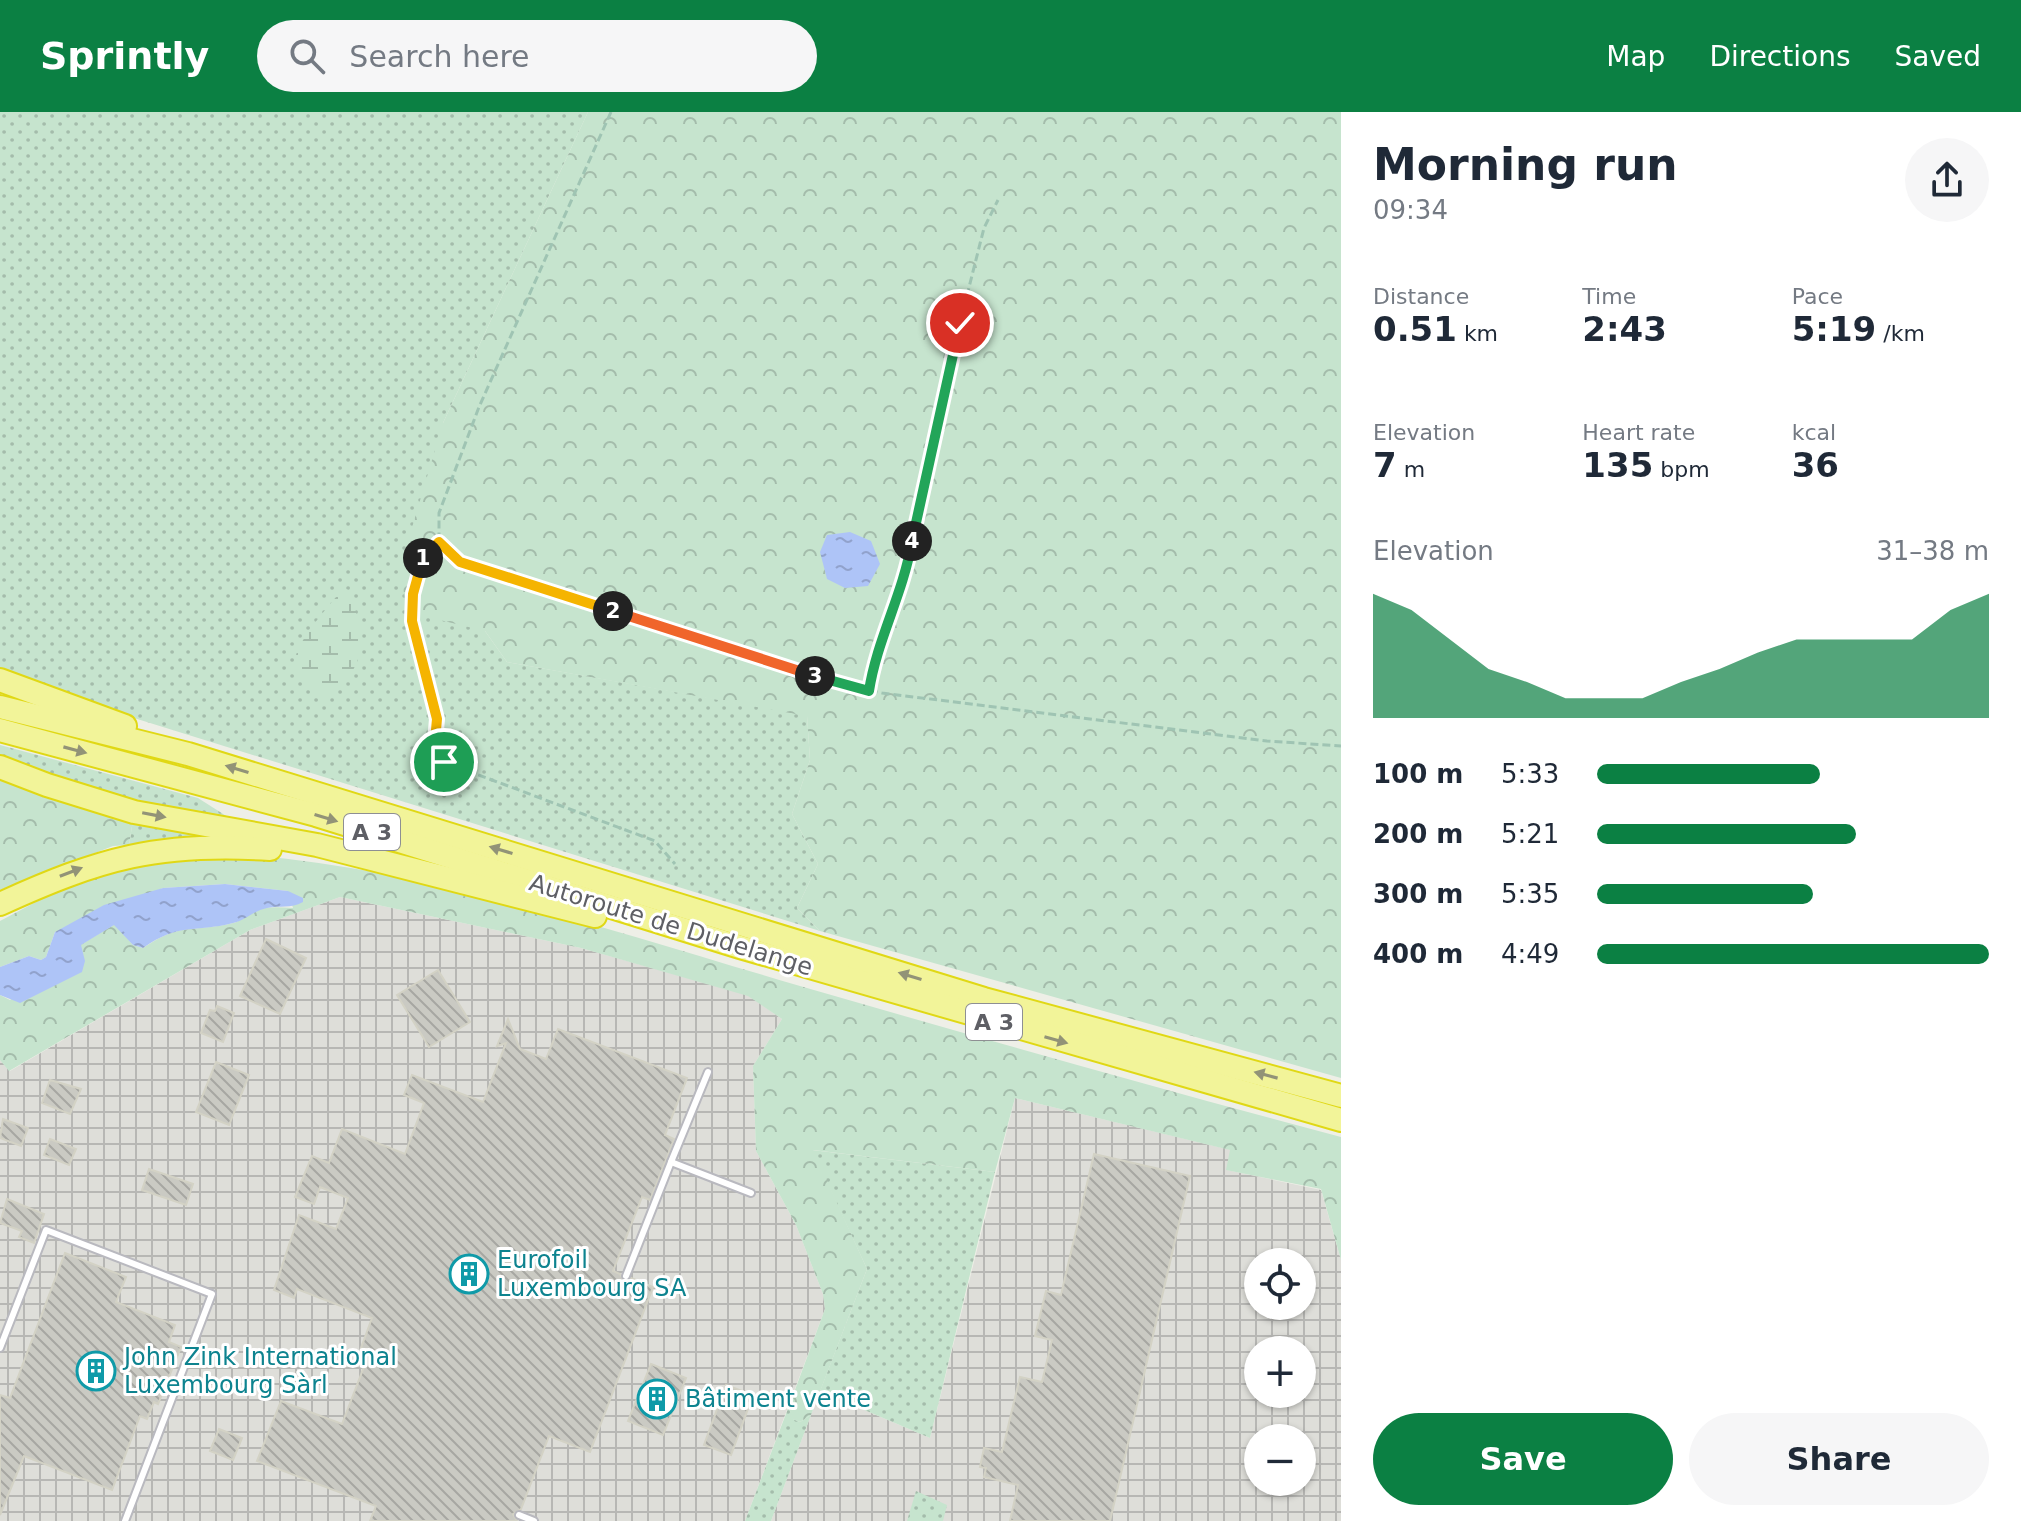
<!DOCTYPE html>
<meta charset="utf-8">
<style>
body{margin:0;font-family:"DejaVu Sans",sans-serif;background:#f6f6f7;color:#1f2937;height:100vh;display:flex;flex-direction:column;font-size:30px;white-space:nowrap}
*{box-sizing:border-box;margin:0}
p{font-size:26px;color:#747a83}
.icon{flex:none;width:44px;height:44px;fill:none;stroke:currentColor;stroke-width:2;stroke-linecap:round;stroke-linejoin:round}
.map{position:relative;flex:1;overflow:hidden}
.sheet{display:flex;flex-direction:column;background:#fff;width:680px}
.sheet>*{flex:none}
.fabs{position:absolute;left:1244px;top:1136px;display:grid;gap:16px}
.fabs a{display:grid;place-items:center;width:72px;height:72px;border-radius:50%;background:#fff;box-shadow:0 2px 6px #0004;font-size:40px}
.pin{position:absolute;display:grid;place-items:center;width:68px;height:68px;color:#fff;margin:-34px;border:4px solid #fff;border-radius:50%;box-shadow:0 2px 8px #0007}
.km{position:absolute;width:40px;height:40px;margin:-20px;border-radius:50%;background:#222;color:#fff;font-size:22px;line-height:40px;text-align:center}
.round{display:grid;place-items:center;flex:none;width:84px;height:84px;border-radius:42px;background:#f6f6f7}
.overview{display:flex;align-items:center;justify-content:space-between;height:136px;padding:0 32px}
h1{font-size:44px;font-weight:700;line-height:60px}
.metrics{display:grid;grid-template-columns:repeat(3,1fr);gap:12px;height:136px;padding:8px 32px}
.metrics div{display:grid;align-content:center}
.metrics b{font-size:34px;font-weight:700}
.metrics small{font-size:22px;font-weight:400}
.metrics p{font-size:22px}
.chart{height:224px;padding:16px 32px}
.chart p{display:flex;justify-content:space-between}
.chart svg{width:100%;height:144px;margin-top:8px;fill:#0b8043;opacity:.7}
.action{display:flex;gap:16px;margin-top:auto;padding:16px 32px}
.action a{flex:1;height:92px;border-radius:48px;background:#0b8043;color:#fff;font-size:32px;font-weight:700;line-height:92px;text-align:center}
.action a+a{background:#f6f6f7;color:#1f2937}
ul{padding:0 32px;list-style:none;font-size:26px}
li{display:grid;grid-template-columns:128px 96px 1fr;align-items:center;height:60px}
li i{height:20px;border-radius:10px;background:#0b8043}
header{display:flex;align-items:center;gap:48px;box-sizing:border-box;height:112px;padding:0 40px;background:#0b8043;color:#fff}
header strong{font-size:38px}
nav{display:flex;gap:44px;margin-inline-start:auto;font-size:28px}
.search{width:560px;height:72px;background:#f6f6f7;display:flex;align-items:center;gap:20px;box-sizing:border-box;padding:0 28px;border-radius:44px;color:#747a83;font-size:30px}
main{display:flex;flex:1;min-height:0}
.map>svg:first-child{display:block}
</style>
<header>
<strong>Sprintly</strong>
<div class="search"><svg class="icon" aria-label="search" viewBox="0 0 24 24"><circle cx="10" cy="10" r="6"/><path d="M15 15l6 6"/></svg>Search here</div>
<nav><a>Map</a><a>Directions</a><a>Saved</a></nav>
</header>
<main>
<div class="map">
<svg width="1341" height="1409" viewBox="0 0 1341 1409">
<defs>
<pattern id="industrial-grid" width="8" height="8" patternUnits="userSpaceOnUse" patternTransform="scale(2)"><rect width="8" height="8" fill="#deded9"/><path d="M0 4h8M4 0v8" fill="none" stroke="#b7b7b4"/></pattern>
<pattern id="grass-dots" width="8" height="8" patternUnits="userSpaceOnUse" patternTransform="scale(2)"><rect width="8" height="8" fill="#c6e4ce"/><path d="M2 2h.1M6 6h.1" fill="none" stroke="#a4bcab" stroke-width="1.8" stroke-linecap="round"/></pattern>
<pattern id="forest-crowns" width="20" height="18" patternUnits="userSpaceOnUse" patternTransform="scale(2)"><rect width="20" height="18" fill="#c6e4ce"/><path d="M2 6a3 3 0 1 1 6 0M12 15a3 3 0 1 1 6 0" fill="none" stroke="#a4bcab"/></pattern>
<pattern id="wetland-marsh" width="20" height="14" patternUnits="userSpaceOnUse" patternTransform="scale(2)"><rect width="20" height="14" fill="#c6e4ce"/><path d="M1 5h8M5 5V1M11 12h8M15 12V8" fill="none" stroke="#a4bcab"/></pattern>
<pattern id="water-ripples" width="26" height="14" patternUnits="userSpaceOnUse" patternTransform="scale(2)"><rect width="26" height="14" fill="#aec4f7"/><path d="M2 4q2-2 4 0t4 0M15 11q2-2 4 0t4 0" fill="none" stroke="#91a2cc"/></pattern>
<pattern id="building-back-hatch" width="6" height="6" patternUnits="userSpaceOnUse" patternTransform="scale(2)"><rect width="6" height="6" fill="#cacac3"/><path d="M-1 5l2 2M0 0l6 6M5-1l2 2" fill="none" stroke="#a7a7a2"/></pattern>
</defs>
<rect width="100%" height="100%" fill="#eeefe7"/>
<g fill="url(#industrial-grid)" fill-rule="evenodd">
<path d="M340 785 581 836 748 883 782 907 753 954 756 1039 796 1113 823 1182 825 1197 745 1409H0V948L10 959 250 818Z"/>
<path d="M1015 986 1231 1038 1227 1058 1321 1078 1341 1148V1409H771L820 1279 930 1326ZM1258 1150H1302V1194H1258ZM1258 1238H1302V1282H1258ZM1258 1326H1302V1370H1258Z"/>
</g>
<g fill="url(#grass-dots)">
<path d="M0 0H588L443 311 485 519 507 550 807 603 810 648 792 702 818 752 797 796 820 819 134 606 0 557Z"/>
<path d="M0 633 198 686 231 707C150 693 76 675 0 644Z"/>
<path d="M133 708 201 720V726L129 733Z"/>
<path d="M812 1038 995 1060 930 1326 820 1279 867 1157Z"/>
<path d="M789 1294 793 1307 800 1310 811 1303 771 1409H745Z"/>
<path d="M916 1379 947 1393 943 1409H907Z"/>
</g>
<g fill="url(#forest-crowns)">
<path d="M588 0H1341V966L820 819 797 796 818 752 792 702 810 648 807 604 507 550 485 519 407 500 400 456 443 311Z"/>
<path d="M0 661 133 708 129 733 113 734 0 778Z"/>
<path d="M225 741C422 754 612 819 800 874 980 926 1160 977 1341 1025V1148L1321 1077 1226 1058 1230 1038 1015 986 995 1060 813 1038 867 1157 811 1303 800 1310 792 1307 789 1294 825 1197 823 1182 796 1113 756 1039 753 954 782 907 748 884 581 836 340 785 250 818 9 959 0 948V883L10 888 80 833 115 812 133 833 143 836C183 809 193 821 233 811 239 810 243 804 249 801 262 794 278 795 293 796L288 779 225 772 163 776 55 820 46 845 41 848 29 844 0 855V809L70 772 161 746Z"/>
</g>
<path fill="url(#wetland-marsh)" d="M343 476 351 479C354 495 362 518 361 535 359 553 343 580 325 584L294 563C288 535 327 498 343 476Z"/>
<g fill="url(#water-ripples)">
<path d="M850 420 871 429 880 452 868 474 845 476 827 467 820 440 827 423Z"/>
<path d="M225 772 288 779 303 786V790C290 797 281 793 267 796 253 799 244 809 233 811 194 821 180 810 143 836L133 833 114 813 81 833 85 849 82 860 20 891 0 883V855L29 844 41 848 46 845 55 820 104 793 163 776Z"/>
</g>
<g fill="url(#building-back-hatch)" stroke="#d3d2c5" stroke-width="2">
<path d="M266 827 306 846 280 902 240 884Z"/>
<path d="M438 858 470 910 429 935 397 883Z"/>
<path d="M217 894 234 901 223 930 201 921 210 898 215 899Z"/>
<path d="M508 907 520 937 546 947 558 917 687 966 665 1023 674 1027 650 1088 642 1085 613 1159 620 1162 625 1170 631 1166 653 1175 590 1340 549 1324 521 1397 513 1402 517 1409H370L376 1394 257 1349 281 1289 342 1312 370 1239 361 1236 372 1206 297 1177 294 1186 274 1178 299 1103 336 1117 348 1086 320 1075 314 1092 295 1085 312 1044 329 1051 342 1017 405 1042 424 991 404 983 412 963 483 990 506 931 497 934Z"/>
<path d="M216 950 249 963 229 1013 196 1000Z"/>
<path d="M50 968 81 977 70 1002 42 991Z"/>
<path d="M3 1007 28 1016 21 1034 0 1026Z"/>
<path d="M50 1027 76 1037 69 1053 44 1043Z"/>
<path d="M1094 1042 1190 1064 1110 1409H1010L1018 1373 984 1365 986 1356 980 1355 984 1336 1002 1340 1020 1265 1042 1270 1052 1228 1035 1224 1046 1179 1061 1183Z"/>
<path d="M149 1057 193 1072 186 1093 142 1078Z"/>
<path d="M7 1087 44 1102 34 1131 19 1125 22 1119 0 1111Z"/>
<path d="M65 1141 126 1165 116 1190 175 1213 169 1230 181 1235 158 1292 154 1290 147 1307 140 1304 112 1378 24 1344 0 1403V1283L10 1286Z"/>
<path d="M651 1252 686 1266 663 1323 628 1309Z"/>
<path d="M726 1273 753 1283 731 1343 704 1333Z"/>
<path d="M219 1317 242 1326 233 1348 210 1339Z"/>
</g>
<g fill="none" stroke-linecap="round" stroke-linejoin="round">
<defs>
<g id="service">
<path d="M708 960 671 1050 751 1081"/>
<path d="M626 1164 671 1050"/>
<path d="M0 1236 46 1118 212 1182 125 1409"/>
<path d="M519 1403 534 1409"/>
</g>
<g id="motorway">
<path d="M0 568 125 614"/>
<path d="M0 595 188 642 984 887 1341 984"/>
<path d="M0 618 316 703 740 835 1341 1008"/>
<path d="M0 655 47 673 134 700 317 733 595 804"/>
<path d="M0 792C101 746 158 730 270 737"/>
</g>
</defs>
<use href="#service" stroke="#b9b9bf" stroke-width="10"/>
<use href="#motorway" stroke="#e0d815" stroke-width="26"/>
<g stroke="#9fc4b3" stroke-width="3" stroke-dasharray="8 4" stroke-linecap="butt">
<path d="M611 0 479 295 439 401V430L460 450 840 572 882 581 1267 629 1341 634"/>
<path d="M869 579 873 555 906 469 916 404 960 211 984 116 998 88"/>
<path d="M413 636 434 640 444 650 655 729 675 752"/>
<path d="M434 639 437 607 412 509 413 482 423 446 439 430"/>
</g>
<use href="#service" stroke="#fff" stroke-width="6"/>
<use href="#motorway" stroke="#f2f499" stroke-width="22"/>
</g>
<defs><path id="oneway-solid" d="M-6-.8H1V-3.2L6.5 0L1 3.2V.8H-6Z" transform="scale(2)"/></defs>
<g fill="#929377">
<use href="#oneway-solid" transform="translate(75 638) rotate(15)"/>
<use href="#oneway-solid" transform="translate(237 657) rotate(-163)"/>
<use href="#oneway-solid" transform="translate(154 703) rotate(11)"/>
<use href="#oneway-solid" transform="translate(326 706) rotate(17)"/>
<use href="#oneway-solid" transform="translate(501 738) rotate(-163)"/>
<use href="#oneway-solid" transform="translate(71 760) rotate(-21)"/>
<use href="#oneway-solid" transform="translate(910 864) rotate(-163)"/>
<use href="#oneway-solid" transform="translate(1056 928) rotate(16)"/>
<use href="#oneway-solid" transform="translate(1266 963) rotate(-165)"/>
</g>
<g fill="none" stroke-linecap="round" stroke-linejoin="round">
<defs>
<path id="split-1" d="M423 446 413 482 412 509 437 607 434 640 444 650"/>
<path id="split-2" d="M423 446 439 430 460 450 613 499"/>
<path id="split-3" d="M613 499 815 564"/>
<path id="split-4" d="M815 564 869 579C877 527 903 483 912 429"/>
<path id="split-5" d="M912 429 960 211"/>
</defs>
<use href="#split-1" stroke="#fff" stroke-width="16"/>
<use href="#split-2" stroke="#fff" stroke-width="16"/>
<use href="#split-3" stroke="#fff" stroke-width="16"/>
<use href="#split-4" stroke="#fff" stroke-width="16"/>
<use href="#split-5" stroke="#fff" stroke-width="16"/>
<use href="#split-1" stroke="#f5b400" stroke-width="10"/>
<use href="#split-2" stroke="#f5b400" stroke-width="10"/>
<use href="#split-3" stroke="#f0652b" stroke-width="10"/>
<use href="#split-4" stroke="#22a559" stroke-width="10"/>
<use href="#split-5" stroke="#22a559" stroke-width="10"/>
</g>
<defs>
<symbol id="building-ring" viewBox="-11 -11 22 22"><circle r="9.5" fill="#fff" stroke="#0f9aa8" stroke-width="1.5"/><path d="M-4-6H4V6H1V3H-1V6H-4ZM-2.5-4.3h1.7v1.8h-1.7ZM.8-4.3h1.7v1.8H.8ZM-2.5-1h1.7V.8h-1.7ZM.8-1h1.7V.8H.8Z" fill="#0f9aa8"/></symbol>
</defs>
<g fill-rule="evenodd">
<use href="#building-ring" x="447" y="1140" width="44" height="44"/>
<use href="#building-ring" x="74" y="1237" width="44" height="44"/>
<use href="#building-ring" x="635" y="1265" width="44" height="44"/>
</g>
<g text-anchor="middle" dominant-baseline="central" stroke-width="6" stroke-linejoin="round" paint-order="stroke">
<g fill="#fff" stroke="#8e8f93" stroke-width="2">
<rect x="344" y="702" width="56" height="36" rx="6"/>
<rect x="966" y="892" width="56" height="36" rx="6"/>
</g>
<g font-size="22" font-weight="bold" fill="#5e5f65">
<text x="372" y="720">A 3</text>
<text x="994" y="910">A 3</text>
</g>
<g font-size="24" fill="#5e5f65" stroke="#fff">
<text transform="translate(671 813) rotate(17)">Autoroute de Dudelange</text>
</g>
<g font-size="24" fill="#0d838f" stroke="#fff" text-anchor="start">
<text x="497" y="1148">Eurofoil<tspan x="497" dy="28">Luxembourg SA</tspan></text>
<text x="124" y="1245">John Zink International<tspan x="124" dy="28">Luxembourg Sàrl</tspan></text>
<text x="685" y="1287">Bâtiment vente</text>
</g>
</g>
</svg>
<div class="fabs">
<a><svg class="icon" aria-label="locate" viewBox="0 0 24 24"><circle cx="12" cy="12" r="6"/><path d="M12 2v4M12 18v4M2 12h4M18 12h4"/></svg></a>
<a>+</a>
<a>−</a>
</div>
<div class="pin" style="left:444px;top:650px;background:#1e9e55"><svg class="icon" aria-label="arrive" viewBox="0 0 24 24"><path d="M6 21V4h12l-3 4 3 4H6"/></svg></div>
<div class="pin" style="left:960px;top:211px;background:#d93025"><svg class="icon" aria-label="check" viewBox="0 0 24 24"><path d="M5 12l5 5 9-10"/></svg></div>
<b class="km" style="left:423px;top:446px">1</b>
<b class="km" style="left:613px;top:499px">2</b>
<b class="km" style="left:815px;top:564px">3</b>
<b class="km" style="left:912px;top:429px">4</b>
</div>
<section class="sheet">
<div class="overview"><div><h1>Morning run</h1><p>09:34</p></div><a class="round"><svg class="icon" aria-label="share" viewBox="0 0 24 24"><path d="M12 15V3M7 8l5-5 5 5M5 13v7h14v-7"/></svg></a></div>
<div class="metrics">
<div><p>Distance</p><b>0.51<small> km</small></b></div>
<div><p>Time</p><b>2:43</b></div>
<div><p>Pace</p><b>5:19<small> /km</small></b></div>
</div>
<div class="metrics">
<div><p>Elevation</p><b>7<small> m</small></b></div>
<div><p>Heart rate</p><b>135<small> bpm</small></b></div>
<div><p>kcal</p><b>36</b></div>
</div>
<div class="chart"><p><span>Elevation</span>31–38 m</p>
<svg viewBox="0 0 160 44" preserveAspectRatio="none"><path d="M0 44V6L10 11L20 20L30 29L40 33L50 38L60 38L70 38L80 33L90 29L100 24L110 20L120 20L130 20L140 20L150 11L160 6V44z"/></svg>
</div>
<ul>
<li><b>100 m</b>5:33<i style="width:57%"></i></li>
<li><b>200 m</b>5:21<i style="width:66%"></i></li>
<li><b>300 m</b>5:35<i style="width:55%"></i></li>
<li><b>400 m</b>4:49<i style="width:100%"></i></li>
</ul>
<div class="action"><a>Save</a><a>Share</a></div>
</section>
</main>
